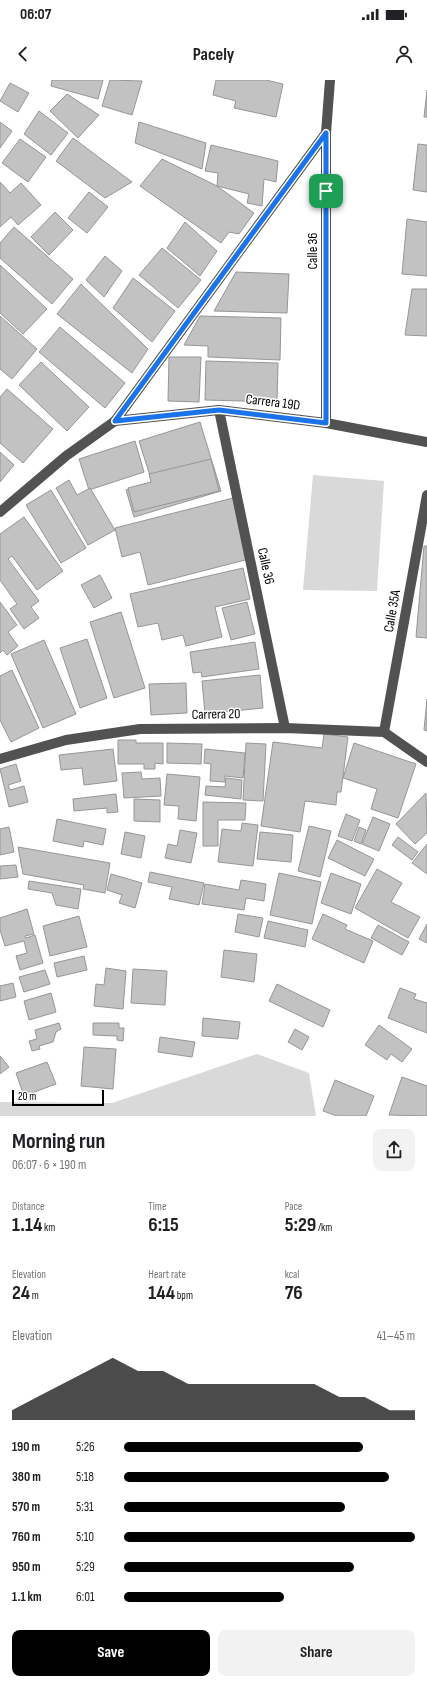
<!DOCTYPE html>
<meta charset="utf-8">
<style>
body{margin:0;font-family:"Sofia Sans Condensed",sans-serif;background:#f2f2f2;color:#202124;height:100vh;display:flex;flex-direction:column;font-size:15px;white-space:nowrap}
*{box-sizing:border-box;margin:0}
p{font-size:13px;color:#757577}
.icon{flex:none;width:22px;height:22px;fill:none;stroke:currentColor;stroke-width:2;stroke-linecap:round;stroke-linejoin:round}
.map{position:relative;height:1036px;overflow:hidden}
.details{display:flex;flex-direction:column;background:#fff;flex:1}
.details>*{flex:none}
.scale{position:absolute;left:12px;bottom:10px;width:92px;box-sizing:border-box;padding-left:4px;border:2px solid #000;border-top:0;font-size:11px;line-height:14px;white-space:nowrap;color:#000;-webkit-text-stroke:3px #fff;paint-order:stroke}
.pin{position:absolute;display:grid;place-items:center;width:34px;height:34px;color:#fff;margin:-17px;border-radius:8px;box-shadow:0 2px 6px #0006}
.round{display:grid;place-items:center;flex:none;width:42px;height:42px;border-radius:8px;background:#f2f2f2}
.head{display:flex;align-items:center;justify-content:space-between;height:68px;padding:0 12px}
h1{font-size:22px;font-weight:700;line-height:30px}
.figures{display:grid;grid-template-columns:repeat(3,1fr);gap:6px;height:68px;padding:4px 12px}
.figures div{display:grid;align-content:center}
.figures b{font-size:20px;font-weight:700}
.figures small{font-size:11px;font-weight:400}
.figures p{font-size:11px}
.chart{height:112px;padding:8px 12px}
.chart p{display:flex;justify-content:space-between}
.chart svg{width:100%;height:72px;margin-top:4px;fill:#000;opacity:.7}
.action{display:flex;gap:8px;margin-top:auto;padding:8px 12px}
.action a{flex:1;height:46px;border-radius:8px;background:#000;color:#fff;font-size:16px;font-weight:700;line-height:46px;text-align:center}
.action a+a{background:#f2f2f2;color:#202124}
ul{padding:0 12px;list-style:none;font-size:13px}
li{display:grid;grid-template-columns:64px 48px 1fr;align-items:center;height:30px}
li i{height:10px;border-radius:5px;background:#000}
.status{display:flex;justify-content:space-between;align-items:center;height:28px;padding:0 20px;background:#fff;direction:ltr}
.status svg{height:11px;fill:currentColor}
header{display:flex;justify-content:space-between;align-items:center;height:52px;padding:0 12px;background:#fff;font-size:18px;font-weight:700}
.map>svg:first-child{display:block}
</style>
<div class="status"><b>06:07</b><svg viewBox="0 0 49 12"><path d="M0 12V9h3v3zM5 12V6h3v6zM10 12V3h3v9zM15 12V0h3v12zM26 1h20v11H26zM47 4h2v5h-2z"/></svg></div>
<header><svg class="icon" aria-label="back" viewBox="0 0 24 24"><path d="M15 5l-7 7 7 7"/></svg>Pacely<svg class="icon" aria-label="person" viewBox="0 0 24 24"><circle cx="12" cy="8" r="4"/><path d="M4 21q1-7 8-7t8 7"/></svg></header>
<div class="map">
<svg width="427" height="1036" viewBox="0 0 427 1036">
<rect width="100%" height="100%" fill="#fff"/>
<g fill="#d9d9d9">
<path d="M313 395 384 401 377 511 303 510Z"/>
<path d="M257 974 309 993 316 1036H0V1022L112 1023Z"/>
</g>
<g fill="#c2c2c2" stroke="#969696">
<path d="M52 0H103L98 19 51 6Z"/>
<path d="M110 0 142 1 132 35 102 26Z"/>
<path d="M216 0H266L283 4 276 37 234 28 236 21 213 15Z"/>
<path d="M10 3 29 13 18 32 0 21Z"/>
<path d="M427 10V37H424Z"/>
<path d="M67 14 99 35 78 58 50 31Z"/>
<path d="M39 31 68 53 51 75 24 54Z"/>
<path d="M0 42 12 51 0 68Z"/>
<path d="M139 42 206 63 202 89 135 63Z"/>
<path d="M73 58 132 102 105 118 56 81Z"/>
<path d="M20 59 46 77 28 102 2 83Z"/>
<path d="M418 64 427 65V112L413 110Z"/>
<path d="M211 65 278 81 276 102 264 99 262 126 247 123 249 114 217 106 218 93 205 91Z"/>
<path d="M162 79 217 106 254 133 239 154 229 152 221 163 140 106Z"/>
<path d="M0 102 10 113 21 103 41 125 18 145 11 137 0 147Z"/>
<path d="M89 112 108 127 87 153 68 138Z"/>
<path d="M55 132 73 150 49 175 31 157Z"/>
<path d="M407 139 427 142V196L402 194Z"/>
<path d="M185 142 217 171 200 196 167 168Z"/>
<path d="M14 147 73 199 52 224 0 178V163Z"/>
<path d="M162 168 201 200 178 228 139 195Z"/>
<path d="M105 176 122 191 104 217 86 200Z"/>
<path d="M0 185 47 229 23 254 0 233Z"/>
<path d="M236 192 289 194 287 233 214 231Z"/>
<path d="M133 198 175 231 152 262 113 228Z"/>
<path d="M81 204 148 269 132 293 57 234Z"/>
<path d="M412 209H427V256L405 255Z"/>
<path d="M0 236 37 269 12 299 0 289Z"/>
<path d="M200 236 281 238 280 280 208 277V266L184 265Z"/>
<path d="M60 247 125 303 105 328 39 272Z"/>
<path d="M169 277H201L199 322 168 321Z"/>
<path d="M206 281 278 283 277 322 205 320Z"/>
<path d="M41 282 89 327 67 351 19 305Z"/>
<path d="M7 309 53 349 23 383 0 363V317Z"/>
<path d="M200 342 221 411 134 437 126 410 152 402 139 361Z"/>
<path d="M135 361 144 392 89 410 79 379Z"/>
<path d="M0 372 14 385 0 402Z"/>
<path d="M211 379 219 411 134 432 128 408 151 402 149 394Z"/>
<path d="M69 400 77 415 90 408 115 450 88 465 56 408Z"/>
<path d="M51 410 86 468 61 483 26 425Z"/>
<path d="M233 418 249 479 148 505 140 472 122 477 115 448Z"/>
<path d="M24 437 63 491 37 510 12 476 8 479 39 521 31 527 39 538 24 549 10 529 17 524 0 500V454Z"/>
<path d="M424 466H427V558L416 557Z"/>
<path d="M243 488 250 519 215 527 222 557 186 566 183 555 162 560 158 543 138 547 130 514Z"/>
<path d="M100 495 112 518 94 528 81 505Z"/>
<path d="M0 522 17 545 8 552 18 566 7 575 3 570 0 573Z"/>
<path d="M247 522 255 554 231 560 222 528Z"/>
<path d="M121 532 145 608 114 618 90 542Z"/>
<path d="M87 559 107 618 80 628 60 568Z"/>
<path d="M44 560 76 634 43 648 11 574Z"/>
<path d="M255 562 259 589 202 597 201 592 193 593 190 572Z"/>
<path d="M12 590 39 648 11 662 0 640V596Z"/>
<path d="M260 595 263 628 205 634 202 601Z"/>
<path d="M186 603 187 633 151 635 149 604Z"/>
<path d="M427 619V651L424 650Z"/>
<path d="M324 654 348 657 341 712H337L336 725 305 721 300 752 261 746 273 662 322 668Z"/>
<path d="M118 660H136V663H163V684L155 683V689H144V684H118Z"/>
<path d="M167 663 202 664 201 684 167 683Z"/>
<path d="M246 663 266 664 263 721 243 720Z"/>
<path d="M354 663 416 684 398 738 371 729 377 709 343 698Z"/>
<path d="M113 669 117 701 84 705 82 688 61 690 59 675Z"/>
<path d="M205 669 245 673 243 698 225 696V702L210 701 211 684 204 683Z"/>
<path d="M16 684 21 701 8 705 10 710 24 706 28 722 9 727 0 689Z"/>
<path d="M141 692 142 699 160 698 161 716 124 718 122 693Z"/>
<path d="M167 694 200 697 196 741 178 739 179 726 164 725Z"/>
<path d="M226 698 242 700 241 719 205 715 206 706 225 707Z"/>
<path d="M426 713 427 753 415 764 396 744Z"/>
<path d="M116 714 118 732 107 733V728L74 731 73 719Z"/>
<path d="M134 719 160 720V742L134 741Z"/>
<path d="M203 722 246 723 245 740H218V766H203Z"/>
<path d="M346 734 360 740 352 761 338 756Z"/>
<path d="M373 737 390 744 379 771 362 764Z"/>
<path d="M57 739 106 749 103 765 84 761 83 767 53 761Z"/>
<path d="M242 743 258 745 253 786 218 782 222 749 241 751Z"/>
<path d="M309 746 331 751 320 797 298 791Z"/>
<path d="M9 747 14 772 0 775V749Z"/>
<path d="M359 747 366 750 361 764 354 761Z"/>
<path d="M180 750 197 753 191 783 165 778 168 764 177 766Z"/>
<path d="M125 752 145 756 141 778 121 774Z"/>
<path d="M260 752 293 755 291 782 257 779Z"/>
<path d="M398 757 418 772 412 780 392 765Z"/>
<path d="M337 760 374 779 365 796 328 778Z"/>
<path d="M427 764V794L412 783Z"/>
<path d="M18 767 110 783 105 813 83 809 84 805 23 794Z"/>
<path d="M16 785 18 797 0 799V786Z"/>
<path d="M377 789 402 803 391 822 420 837 408 858 355 828Z"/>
<path d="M150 792 204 803 199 825 169 819 172 807 148 802Z"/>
<path d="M279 793 321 802 312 844 270 835Z"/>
<path d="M331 793 361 804 351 834 321 823Z"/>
<path d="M111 794 142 803 135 828 119 823 122 815 107 810Z"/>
<path d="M241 800 266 804 264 821 246 818 244 830 202 824 205 804 239 810Z"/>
<path d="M29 801 81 809 78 829 56 825 52 813 28 809Z"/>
<path d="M27 829 34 854 25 856 26 858 35 855 43 883 20 890 16 876 27 873 24 861 5 866 0 850V838Z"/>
<path d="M238 834 263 838 259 857 235 852Z"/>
<path d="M323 834 347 845 345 849 373 861 364 883 312 859Z"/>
<path d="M79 836 87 867 50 876 43 846Z"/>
<path d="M268 841 308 850 305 867 264 858Z"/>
<path d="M427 844V863L419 859Z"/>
<path d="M378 845 409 862 402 875 371 858Z"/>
<path d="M224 870 257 874 254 902 221 897Z"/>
<path d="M84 876 87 890 57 897 54 883Z"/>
<path d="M106 888 126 891 123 929 94 926 96 904 104 905Z"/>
<path d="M133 889 167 891 165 925 131 923Z"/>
<path d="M45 890 50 904 24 912 19 897Z"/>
<path d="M13 903 16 917 0 921V906Z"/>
<path d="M277 904 330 930 323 947 269 921Z"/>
<path d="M400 908 416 914 414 919 427 923V953L388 938Z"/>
<path d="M51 913 56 932 29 940 24 921Z"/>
<path d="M203 938 240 942 238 959 202 956Z"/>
<path d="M59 943 61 949 56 952 53 962 39 966 40 969 32 971 29 961 37 959 35 950Z"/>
<path d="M93 943H119V948H124L123 961 117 960V956L93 955Z"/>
<path d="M379 945 412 969 402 982 391 974 387 980 365 965Z"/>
<path d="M295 949 309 957 302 970 288 962Z"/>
<path d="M160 957 195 962 192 977 158 972Z"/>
<path d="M84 967 116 969 113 1009 81 1006Z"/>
<path d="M0 976 9 987 0 994Z"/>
<path d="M47 982 56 1004 24 1016 16 993Z"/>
<path d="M402 997 427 1006V1036L389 1035Z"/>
<path d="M335 1000 374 1016 366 1036H337L323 1031Z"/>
</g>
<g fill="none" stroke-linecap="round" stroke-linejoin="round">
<g stroke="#525252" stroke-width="10">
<path d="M219 330 285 648"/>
<path d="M115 341 219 330 326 343 427 362"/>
<path d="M326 343V53L330 0"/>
<path d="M0 432 66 376 115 341 326 53"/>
<path d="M384 652 427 415"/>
<path d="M0 679 66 660 140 649 285 648 384 652 427 682"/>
</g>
</g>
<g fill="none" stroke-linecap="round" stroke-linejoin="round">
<defs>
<path id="route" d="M326 53V343L219 330 115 341Z"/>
</defs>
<use href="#route" stroke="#fff" stroke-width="8"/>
<use href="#route" stroke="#1a73e8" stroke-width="5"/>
</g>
<g text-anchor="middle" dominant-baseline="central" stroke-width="3" stroke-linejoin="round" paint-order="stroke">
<g font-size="14" fill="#000" stroke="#fff">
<text transform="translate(312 171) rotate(-90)">Calle 36</text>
<text transform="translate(273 322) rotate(7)">Carrera 19D</text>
<text transform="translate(266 486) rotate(78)">Calle 36</text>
<text transform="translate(392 531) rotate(-80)">Calle 35A</text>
<text transform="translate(216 634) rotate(-1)">Carrera 20</text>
</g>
</g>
</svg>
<div class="scale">20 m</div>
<div class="pin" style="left:326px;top:111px;background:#1e9e55"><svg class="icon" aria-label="arrive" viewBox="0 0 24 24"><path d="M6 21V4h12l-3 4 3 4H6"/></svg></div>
</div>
<section class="details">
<div class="head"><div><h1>Morning run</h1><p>06:07 · 6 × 190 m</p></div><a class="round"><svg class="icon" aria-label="share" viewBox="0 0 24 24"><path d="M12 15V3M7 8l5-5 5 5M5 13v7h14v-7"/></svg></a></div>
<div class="figures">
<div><p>Distance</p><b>1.14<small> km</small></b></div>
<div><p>Time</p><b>6:15</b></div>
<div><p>Pace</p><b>5:29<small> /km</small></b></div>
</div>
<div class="figures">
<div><p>Elevation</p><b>24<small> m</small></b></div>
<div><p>Heart rate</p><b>144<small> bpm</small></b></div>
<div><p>kcal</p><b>76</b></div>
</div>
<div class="chart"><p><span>Elevation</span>41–45 m</p>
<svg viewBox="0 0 160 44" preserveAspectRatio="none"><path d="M0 44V38L10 30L20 22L30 14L40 6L50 14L60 14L70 22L80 22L90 22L100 22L110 22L120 22L130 30L140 30L150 38L160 38V44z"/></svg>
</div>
<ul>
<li><b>190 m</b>5:26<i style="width:82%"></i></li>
<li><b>380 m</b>5:18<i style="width:91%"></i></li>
<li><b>570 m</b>5:31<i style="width:76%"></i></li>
<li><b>760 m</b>5:10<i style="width:100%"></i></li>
<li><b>950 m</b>5:29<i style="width:79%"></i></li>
<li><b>1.1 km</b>6:01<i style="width:55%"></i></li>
</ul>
<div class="action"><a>Save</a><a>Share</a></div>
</section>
